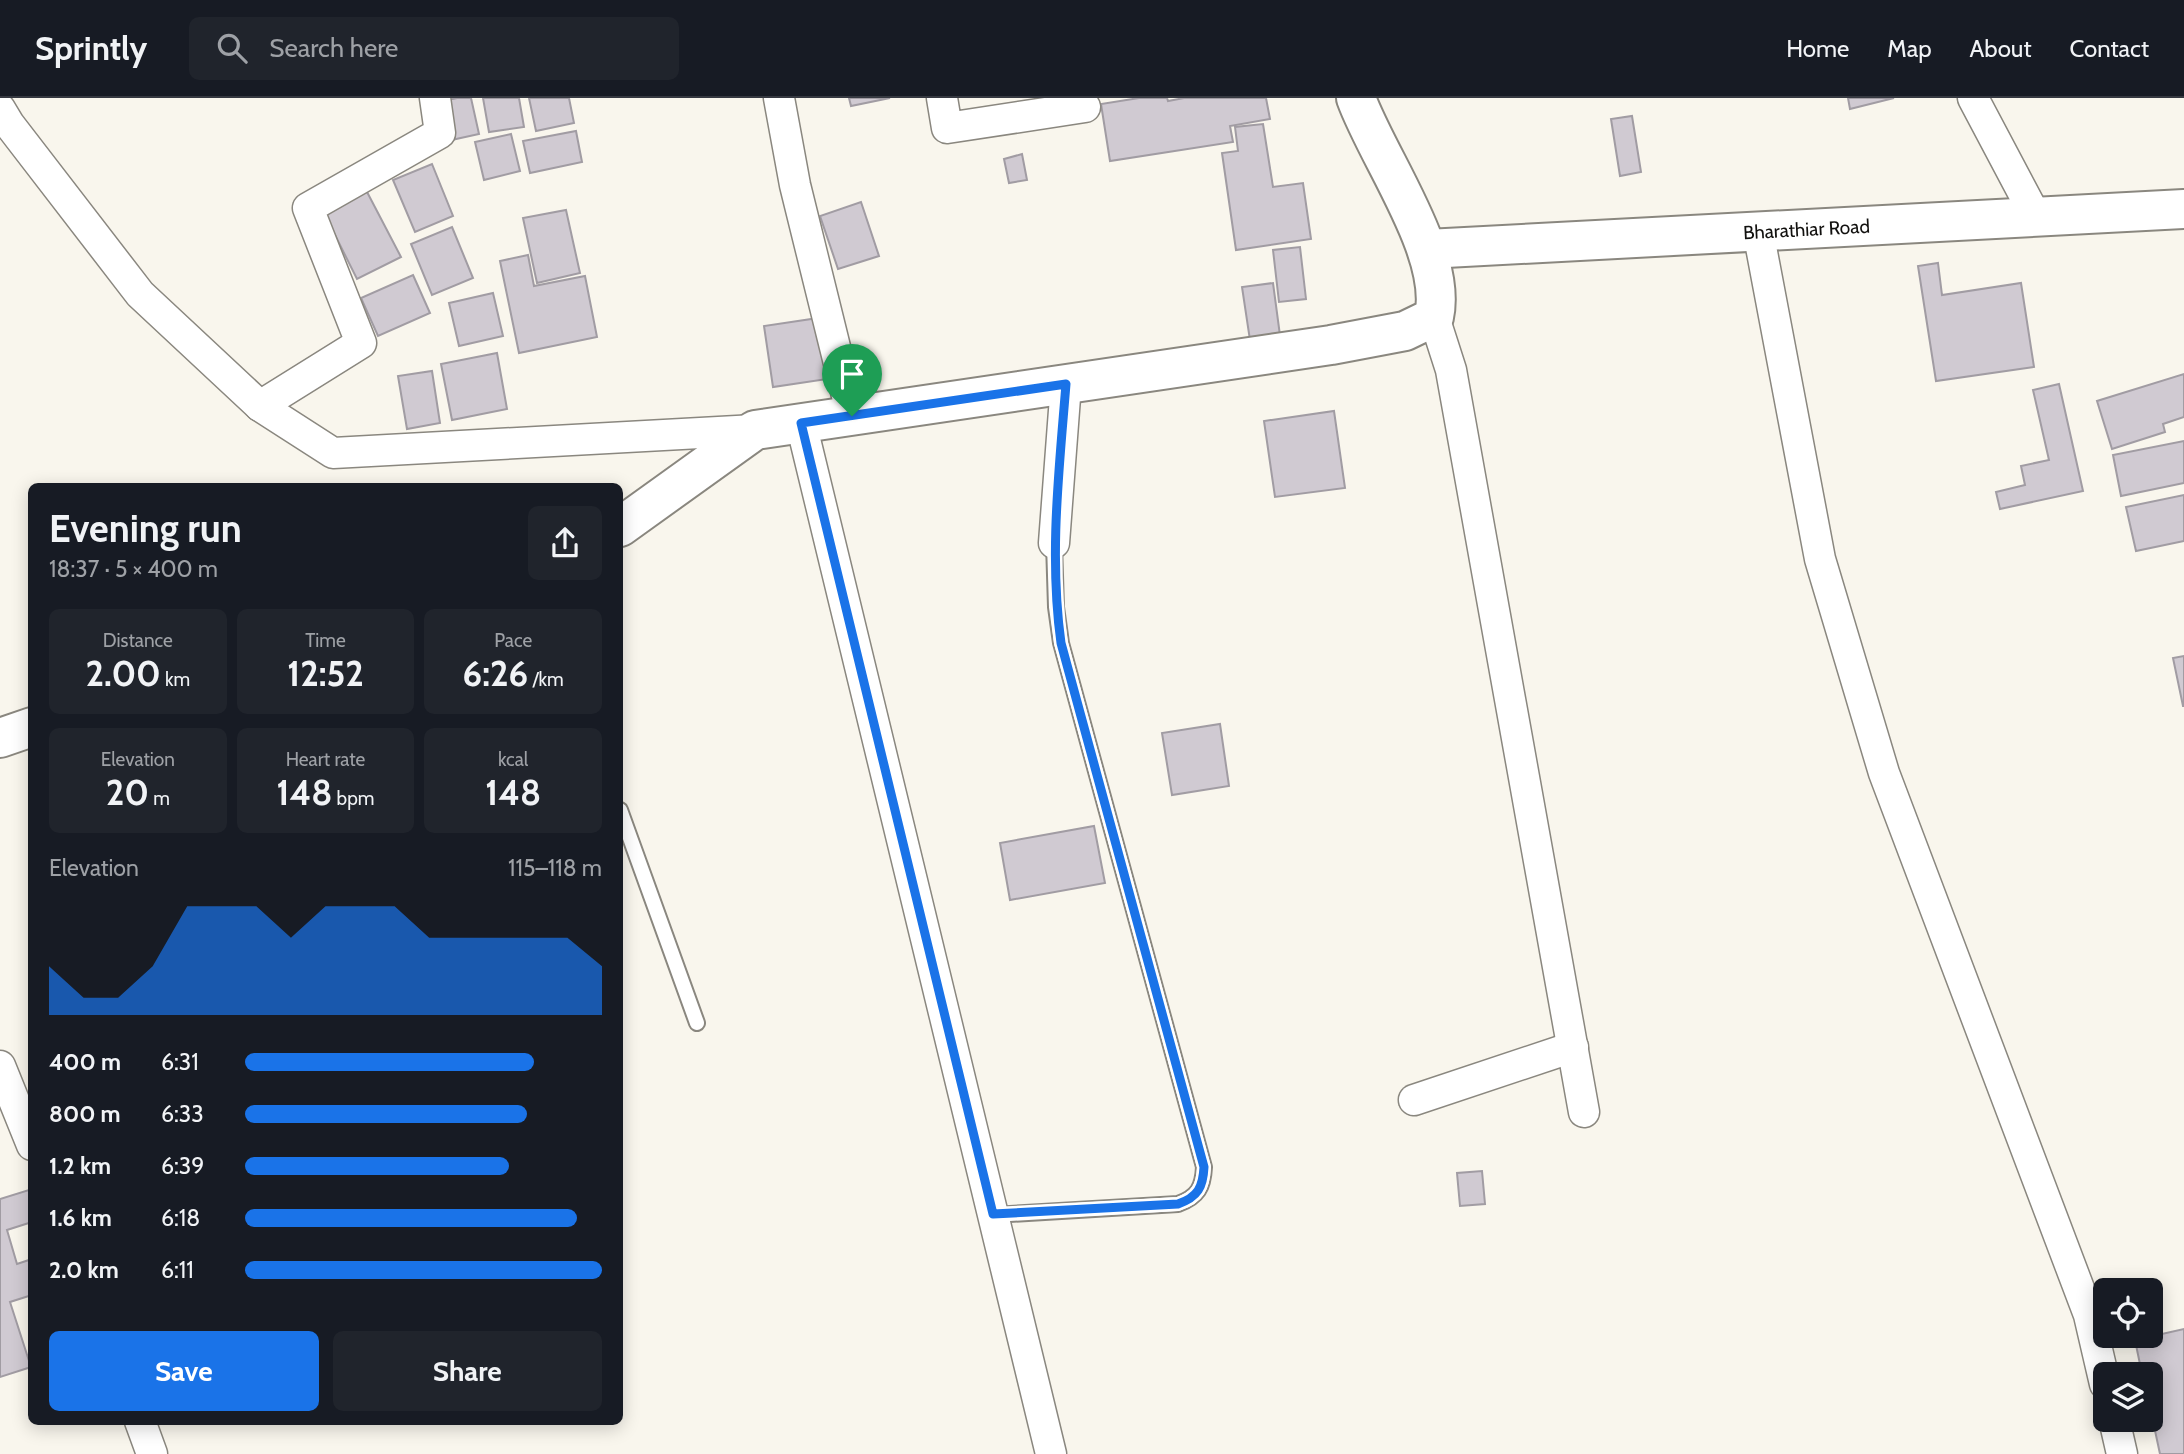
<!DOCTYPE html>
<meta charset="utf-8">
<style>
body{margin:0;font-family:Cabin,sans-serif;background:#20242c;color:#f1f3f6;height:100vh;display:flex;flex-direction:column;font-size:26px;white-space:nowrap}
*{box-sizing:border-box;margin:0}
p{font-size:23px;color:#9ea1a6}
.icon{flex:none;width:38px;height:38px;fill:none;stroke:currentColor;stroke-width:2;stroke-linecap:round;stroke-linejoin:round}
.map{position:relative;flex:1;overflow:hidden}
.drawer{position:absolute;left:28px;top:385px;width:595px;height:942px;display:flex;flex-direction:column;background:#171b24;border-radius:10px;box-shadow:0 4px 18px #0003}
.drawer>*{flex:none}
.controls{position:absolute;left:2093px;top:1180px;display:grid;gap:14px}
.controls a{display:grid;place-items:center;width:70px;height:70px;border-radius:10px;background:#171b24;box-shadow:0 4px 18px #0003;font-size:35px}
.pin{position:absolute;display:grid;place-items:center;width:60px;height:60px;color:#fff;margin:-72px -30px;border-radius:50% 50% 50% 0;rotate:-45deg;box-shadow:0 0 7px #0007}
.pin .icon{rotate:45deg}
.round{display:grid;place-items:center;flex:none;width:74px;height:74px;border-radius:10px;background:#20242c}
.overview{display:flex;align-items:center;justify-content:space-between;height:119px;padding:0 21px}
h1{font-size:38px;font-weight:700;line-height:52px}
.stats{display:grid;grid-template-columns:repeat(3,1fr);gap:10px;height:119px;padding:7px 21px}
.stats div{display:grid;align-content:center;border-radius:10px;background:#20242c;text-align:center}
.stats b{font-size:35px;font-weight:700}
.stats small{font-size:19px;font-weight:400}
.stats p{font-size:19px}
.chart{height:196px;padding:14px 21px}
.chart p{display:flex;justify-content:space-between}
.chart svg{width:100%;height:126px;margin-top:7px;fill:#1a73e8;opacity:.7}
.primary-button{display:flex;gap:14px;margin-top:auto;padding:14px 21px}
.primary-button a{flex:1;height:80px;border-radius:10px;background:#1a73e8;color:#fff;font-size:28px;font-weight:700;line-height:80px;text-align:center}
.primary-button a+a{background:#20242c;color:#f1f3f6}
ul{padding:0 21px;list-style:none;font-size:23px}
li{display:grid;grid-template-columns:112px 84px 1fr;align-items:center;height:52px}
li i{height:18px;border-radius:9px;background:#1a73e8}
header{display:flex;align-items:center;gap:42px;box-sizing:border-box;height:98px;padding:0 35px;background:#171b24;border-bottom:2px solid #363941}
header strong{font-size:33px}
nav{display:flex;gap:38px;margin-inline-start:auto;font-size:24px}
.search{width:490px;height:63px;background:#20242c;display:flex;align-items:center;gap:18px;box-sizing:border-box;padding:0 24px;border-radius:10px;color:#9ea1a6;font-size:26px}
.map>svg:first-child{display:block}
</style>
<header>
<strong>Sprintly</strong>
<div class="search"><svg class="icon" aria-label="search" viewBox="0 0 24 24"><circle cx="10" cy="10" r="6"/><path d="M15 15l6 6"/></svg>Search here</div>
<nav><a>Home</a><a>Map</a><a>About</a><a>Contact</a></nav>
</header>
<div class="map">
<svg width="2184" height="1356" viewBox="0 0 2184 1356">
<rect width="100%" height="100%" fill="#f9f6ed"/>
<g fill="#d0cad2" stroke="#a19ca3" stroke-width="2">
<path d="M457 0H471L479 36 447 43 439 4Z"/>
<path d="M483 0H519L524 29 489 34Z"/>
<path d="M529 0H569L574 25 536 33Z"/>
<path d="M849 0H890L851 8Z"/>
<path d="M1139 0H1167L1168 3 1184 0H1266L1270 21 1230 28 1233 44 1110 63 1101 6Z"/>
<path d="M1848 0H1894L1850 11Z"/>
<path d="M1632 18 1641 74 1620 78 1611 21Z"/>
<path d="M1263 26 1273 89 1303 85 1311 141 1236 152 1222 55 1238 53 1235 29Z"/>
<path d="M576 33 582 64 530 75 523 43Z"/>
<path d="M511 36 520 73 484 82 475 44Z"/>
<path d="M1022 56 1027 82 1009 85 1004 61Z"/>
<path d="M432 66 453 118 415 134 393 82Z"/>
<path d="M366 92 401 159 357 181 323 113Z"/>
<path d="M861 104 879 158 838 171 820 118Z"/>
<path d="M566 112 580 175 537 185 523 120Z"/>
<path d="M452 129 473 180 432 197 411 146Z"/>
<path d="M1300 149 1306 201 1279 204 1273 152Z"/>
<path d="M528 157 534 188 585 178 597 239 519 255 500 163Z"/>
<path d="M1938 165 1942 197 2021 185 2034 269 1936 283 1918 168Z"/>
<path d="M413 177 430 215 378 238 361 200Z"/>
<path d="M1273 185 1281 245 1251 249 1242 189Z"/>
<path d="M493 195 503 238 459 248 449 205Z"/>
<path d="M825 219 834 280 773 289 764 228Z"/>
<path d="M497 255 507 311 452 322 441 266Z"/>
<path d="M432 273 440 325 407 331 398 278Z"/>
<path d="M2184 276V319L2163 326 2165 334 2112 351 2097 303Z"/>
<path d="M2059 286 2083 393 2000 411 1996 394 2025 387 2021 368 2049 362 2033 292Z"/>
<path d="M1334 313 1345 390 1275 399 1264 323Z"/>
<path d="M2184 343V385L2121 398 2113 357Z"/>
<path d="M2184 397V443L2136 453 2126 409Z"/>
<path d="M2184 558V608H2183L2173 560Z"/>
<path d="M1220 626 1229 688 1172 697 1162 635Z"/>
<path d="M1094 728 1105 785 1010 802 1000 745Z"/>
<path d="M1482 1073 1485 1106 1460 1108 1457 1075Z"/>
<path d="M32 1091V1124L7 1132 17 1166 32 1161V1197L10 1204 31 1269 0 1279V1101Z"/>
<path d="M2184 1231V1356H2160L2151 1314V1276H2142L2135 1242Z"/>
</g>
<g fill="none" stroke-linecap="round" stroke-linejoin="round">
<defs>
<g id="lane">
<path d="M620 712 697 925"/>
<path d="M993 1117 1178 1106C1198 1099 1203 1089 1204 1069L1061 545 1056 509 1054 445"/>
</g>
<g id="street">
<path d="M779 0 795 87 852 318"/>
<path d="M942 0 947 30 1085 9"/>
<path d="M1973 0 2036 119"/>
<path d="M0 11 9 26 140 196 260 308 333 355 755 332"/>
<path d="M1758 133 1820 461 1884 675 2089 1217 2105 1286"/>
<path d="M1434 219 1451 272 1584 1014"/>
<path d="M260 308 361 245 308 110 440 35 435 0"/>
<path d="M801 325 1051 1356"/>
<path d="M1054 445 1066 286"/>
<path d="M0 968 32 1047"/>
<path d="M1414 1002 1573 949"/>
<path d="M2114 1321 2122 1356"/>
<path d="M140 1323 152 1356"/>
</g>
<g id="secondary">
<path id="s1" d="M1427 151 2184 111"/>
<path d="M620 429 755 332 1331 247 1405 233 1434 219C1448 155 1378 61 1356 0"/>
<path d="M0 640 32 629"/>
</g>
</defs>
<use href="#lane" stroke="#8a877f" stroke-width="18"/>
<use href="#street" stroke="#8a877f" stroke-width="33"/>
<use href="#secondary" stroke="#8a877f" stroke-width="42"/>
<use href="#lane" stroke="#fff" stroke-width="14"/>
<use href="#street" stroke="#fff" stroke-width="30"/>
<use href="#secondary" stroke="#fff" stroke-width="38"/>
</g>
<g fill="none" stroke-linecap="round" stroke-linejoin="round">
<defs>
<path id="route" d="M1066 286C1059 373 1049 458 1061 545L1204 1069C1203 1089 1198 1099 1178 1106L993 1116 801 325Z"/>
</defs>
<use href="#route" stroke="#fff" stroke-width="14"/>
<use href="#route" stroke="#1a73e8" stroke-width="9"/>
</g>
<g text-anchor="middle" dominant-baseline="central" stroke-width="5" stroke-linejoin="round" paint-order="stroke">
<g font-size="19" fill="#12110f" stroke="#fff">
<text stroke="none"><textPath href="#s1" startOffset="380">Bharathiar Road</textPath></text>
</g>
</g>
</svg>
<div class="controls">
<a><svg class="icon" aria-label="locate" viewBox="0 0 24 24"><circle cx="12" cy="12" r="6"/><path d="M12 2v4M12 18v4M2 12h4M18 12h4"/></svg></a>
<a><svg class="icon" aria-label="layers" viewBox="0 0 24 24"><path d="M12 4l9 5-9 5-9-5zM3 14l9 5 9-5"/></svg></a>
</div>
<div class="pin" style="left:852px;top:318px;background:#1e9e55"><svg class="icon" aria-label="arrive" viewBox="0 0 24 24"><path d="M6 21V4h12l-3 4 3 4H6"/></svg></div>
<section class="drawer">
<div class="overview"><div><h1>Evening run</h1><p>18:37 · 5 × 400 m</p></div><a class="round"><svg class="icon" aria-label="share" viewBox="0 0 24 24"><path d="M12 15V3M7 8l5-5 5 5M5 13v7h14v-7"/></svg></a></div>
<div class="stats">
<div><p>Distance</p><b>2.00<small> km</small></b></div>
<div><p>Time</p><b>12:52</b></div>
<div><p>Pace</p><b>6:26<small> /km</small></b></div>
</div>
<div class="stats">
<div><p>Elevation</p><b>20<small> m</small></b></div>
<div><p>Heart rate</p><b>148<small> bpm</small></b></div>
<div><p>kcal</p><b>148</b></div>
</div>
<div class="chart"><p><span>Elevation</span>115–118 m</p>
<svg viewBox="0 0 160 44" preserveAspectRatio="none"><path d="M0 44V27L10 38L20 38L30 27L40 6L50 6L60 6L70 17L80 6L90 6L100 6L110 17L120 17L130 17L140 17L150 17L160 27V44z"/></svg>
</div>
<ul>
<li><b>400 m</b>6:31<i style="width:81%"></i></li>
<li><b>800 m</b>6:33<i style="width:79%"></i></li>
<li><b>1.2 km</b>6:39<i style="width:74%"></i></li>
<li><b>1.6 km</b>6:18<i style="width:93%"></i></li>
<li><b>2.0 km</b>6:11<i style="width:100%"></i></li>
</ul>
<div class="primary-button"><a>Save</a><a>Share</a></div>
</section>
</div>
